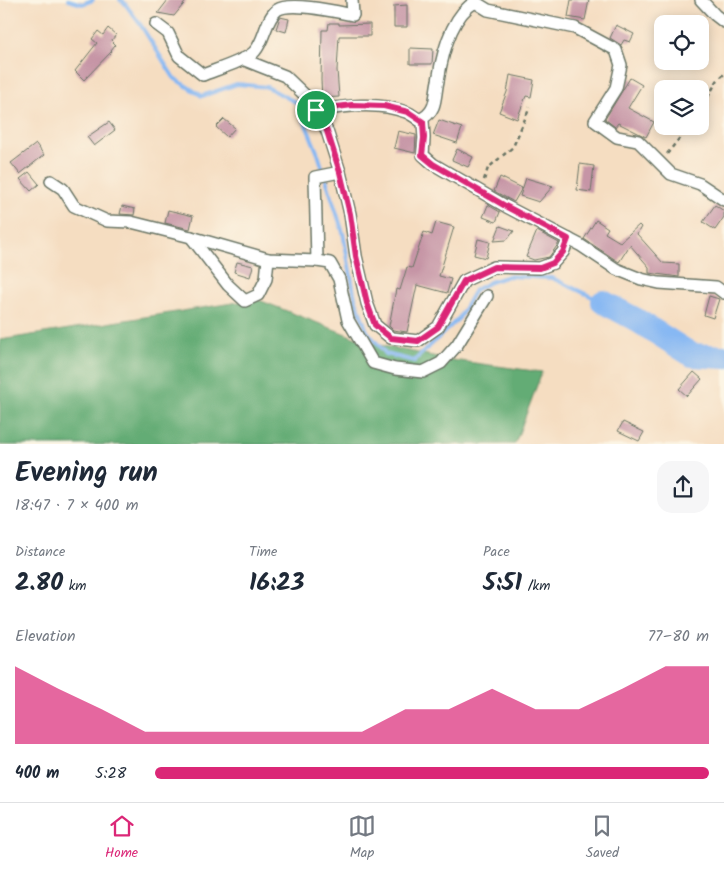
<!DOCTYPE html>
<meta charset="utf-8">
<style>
body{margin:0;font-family:Kalam,sans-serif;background:#f6f6f7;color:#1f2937;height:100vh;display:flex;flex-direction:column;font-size:19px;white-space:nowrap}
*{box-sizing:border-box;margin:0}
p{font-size:16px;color:#747a83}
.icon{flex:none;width:28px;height:28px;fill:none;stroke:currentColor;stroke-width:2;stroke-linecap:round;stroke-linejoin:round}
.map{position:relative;height:444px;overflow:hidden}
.panel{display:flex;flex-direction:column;background:#fff;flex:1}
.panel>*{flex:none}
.controls{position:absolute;left:654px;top:15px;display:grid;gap:10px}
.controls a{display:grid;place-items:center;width:55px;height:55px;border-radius:10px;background:#fff;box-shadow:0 2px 12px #0003;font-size:25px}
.pin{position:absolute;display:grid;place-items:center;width:42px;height:42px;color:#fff;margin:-21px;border:2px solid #fff;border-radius:50%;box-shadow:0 1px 5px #0007}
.round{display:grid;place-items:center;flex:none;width:52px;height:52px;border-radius:15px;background:#f6f6f7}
.headline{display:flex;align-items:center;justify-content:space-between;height:85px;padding:0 15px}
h1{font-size:28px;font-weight:600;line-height:38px}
.figures{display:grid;grid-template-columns:repeat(3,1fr);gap:8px;height:85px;padding:5px 15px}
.figures div{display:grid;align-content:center}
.figures b{font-size:25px;font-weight:600}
.figures small{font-size:14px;font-weight:400}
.figures p{font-size:14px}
.chart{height:140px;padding:10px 15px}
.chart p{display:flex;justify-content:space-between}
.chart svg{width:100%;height:90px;margin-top:5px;fill:#db2777;opacity:.7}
ul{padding:0 15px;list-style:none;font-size:16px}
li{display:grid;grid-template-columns:80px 60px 1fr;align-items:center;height:38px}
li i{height:12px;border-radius:6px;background:#db2777}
.dock{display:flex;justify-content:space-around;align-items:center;height:70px;border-top:1px solid #e0e1e3;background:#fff;font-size:14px;color:#747a83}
.dock a{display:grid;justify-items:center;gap:2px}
.dock .selected{color:#db2777}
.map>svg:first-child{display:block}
</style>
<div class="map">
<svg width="724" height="445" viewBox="0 0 724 445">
<rect width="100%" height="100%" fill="#fcf5e5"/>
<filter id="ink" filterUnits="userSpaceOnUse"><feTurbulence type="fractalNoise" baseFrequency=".02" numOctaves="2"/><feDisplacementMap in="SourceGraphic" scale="10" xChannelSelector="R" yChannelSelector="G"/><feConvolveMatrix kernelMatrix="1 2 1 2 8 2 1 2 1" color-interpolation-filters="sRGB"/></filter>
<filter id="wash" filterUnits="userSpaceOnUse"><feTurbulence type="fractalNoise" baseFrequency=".0096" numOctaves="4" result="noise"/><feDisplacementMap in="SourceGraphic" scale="20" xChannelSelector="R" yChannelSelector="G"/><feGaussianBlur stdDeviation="1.12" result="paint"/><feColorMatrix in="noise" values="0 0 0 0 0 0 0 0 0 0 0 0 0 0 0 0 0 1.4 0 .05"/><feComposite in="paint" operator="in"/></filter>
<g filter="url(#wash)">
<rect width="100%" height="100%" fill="#f5ddc1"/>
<path fill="#63ac75" stroke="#417454" d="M259 300 369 343 452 360 542 372 515 444 0 445V340L245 301Z"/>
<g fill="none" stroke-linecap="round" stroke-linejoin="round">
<g stroke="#87b8f3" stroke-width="4">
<path d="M68 0 82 4 93 0"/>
<path d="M120 0 123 1 140 24 174 78 202 96 237 84 267 87 297 103 318 154 343 233 355 298 367 331 386 354 414 361 459 318 475 290 490 282 508 276 552 278 603 302"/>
</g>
<path stroke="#87b8f3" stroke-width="24" d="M603 302 635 319 692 355 724 357"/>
</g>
<g id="blocks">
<g fill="#c695a6">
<path d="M168 0H187L174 16 158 13Z"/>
<path d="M571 0H589L585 20 568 17Z"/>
<path d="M407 5V27H394V6Z"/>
<path d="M280 17 289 19 286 32 276 29Z"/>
<path d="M329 23H339V25L370 24V36H339L337 70 339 97 322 98 321 80 322 30H328Z"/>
<path d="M616 25 634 34 630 42 624 40 621 45 610 38Z"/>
<path d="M108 28 116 35 111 41 115 45 111 50 112 51 84 80 75 71 97 43 92 39 98 31 103 35Z"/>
<path d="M410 48 433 49 432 64H410Z"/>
<path d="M510 75 534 80 531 97 526 96 517 119 499 112 507 92Z"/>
<path d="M630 78 642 85 628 108 654 122 646 137 618 123 615 127 605 119Z"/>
<path d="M224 119 235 128 227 137 216 127Z"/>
<path d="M439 120 462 128 457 143 433 135Z"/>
<path d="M109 122 115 130 94 146 87 137Z"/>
<path d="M398 131 416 135 415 153 394 148Z"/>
<path d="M36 144 44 155 20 174 11 163Z"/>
<path d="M457 149 473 157 468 167 452 160Z"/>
<path d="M580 164 594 166 591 192 577 190Z"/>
<path d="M29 172 39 184 31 191 20 179Z"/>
<path d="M500 177 522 188 514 202 494 191Z"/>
<path d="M526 178 553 186 539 202 520 196Z"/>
<path d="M488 205 500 212 496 222 483 217Z"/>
<path d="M715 205 724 211V217L715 230 703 222Z"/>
<path d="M122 206 135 209 134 215 120 214Z"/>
<path d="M168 210 193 216 190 229 165 223Z"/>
<path d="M596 220 608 228 605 233 620 242 639 225 641 227 637 234 663 263 679 264V277L649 273V267L630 245 619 262 584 239Z"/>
<path d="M436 222 454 227 439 276 451 279 447 293 417 285 407 332 393 330 389 326 396 289 400 290 407 267 412 268 424 232 432 235Z"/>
<path d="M500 226 514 231 507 240 494 241Z"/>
<path d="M537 231 559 243 549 257 534 260 526 257Z"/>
<path d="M478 239 490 242 486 258 474 255Z"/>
<path d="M237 262 253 266 250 277 234 272Z"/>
<path d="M709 296 719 299 713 318 704 315Z"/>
<path d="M694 372 702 379 687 396 679 389Z"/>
<path d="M623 422 644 432 639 441 618 431Z"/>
</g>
</g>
</g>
<g filter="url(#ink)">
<use href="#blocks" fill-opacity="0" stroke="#6a7565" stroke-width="1"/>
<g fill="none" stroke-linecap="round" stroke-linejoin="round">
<defs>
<g id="street">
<path d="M701 0 715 15 724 22"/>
<path d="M156 24 168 33 179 56 203 75C215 70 248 60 255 51 265 40 265 20 277 10 290 1 338 12 353 15L352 0"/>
<path d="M242 59 285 76 311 101 327 131 340 172 350 214 356 256 367 303 375 325 391 338 418 341 438 327 464 281 494 267 540 268 553 263 563 252 569 239"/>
<path d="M316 111C345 106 377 101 406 112 412 114 417 119 423 122L424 138 423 155 433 164 507 207 580 245 616 269 641 279 659 283 716 287 724 293"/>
<path d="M419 120C426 117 430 114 433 107 436 100 436 89 438 81 442 55 451 16 475 2L488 10 575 28 616 50 621 65 616 88 595 121 617 137 638 141 671 174 700 184 724 200"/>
<path d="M51 181 63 189 74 206 107 221 131 222 191 237 268 259 317 261 315 177 340 172"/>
<path d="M191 237 228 285 245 301 258 295 266 279 268 259"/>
<path d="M317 261 330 263 339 279 348 320 373 363 395 369 423 372 441 363 457 345 487 296"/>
</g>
</defs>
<use href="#street" stroke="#6a7565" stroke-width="14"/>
<g stroke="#6a7565" stroke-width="2.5" stroke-dasharray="4 4" stroke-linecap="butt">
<path d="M700 111 717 81 724 74"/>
<path d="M667 154 689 126"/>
<path d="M484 180 488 168 513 147 530 107"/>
</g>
<use href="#street" stroke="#fff" stroke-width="11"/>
</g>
</g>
<g fill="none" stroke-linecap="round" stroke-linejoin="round" filter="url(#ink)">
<defs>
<path id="route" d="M352 105 384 106 408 112 423 122 424 138 422 155 433 164 507 207 568 239 563 252 553 263 540 268 494 267 464 281 438 327 418 341 391 338 375 325 367 303 356 256 350 214 340 172 327 131 316 110Z"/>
</defs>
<use href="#route" stroke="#fff" stroke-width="10"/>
<use href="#route" stroke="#db2777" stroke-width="6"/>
</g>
</svg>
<div class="controls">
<a><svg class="icon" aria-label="locate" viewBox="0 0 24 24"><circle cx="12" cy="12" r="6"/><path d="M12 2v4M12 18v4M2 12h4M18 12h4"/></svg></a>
<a><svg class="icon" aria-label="layers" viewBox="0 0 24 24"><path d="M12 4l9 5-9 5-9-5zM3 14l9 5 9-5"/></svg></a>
</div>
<div class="pin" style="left:316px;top:110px;background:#1e9e55"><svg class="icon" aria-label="arrive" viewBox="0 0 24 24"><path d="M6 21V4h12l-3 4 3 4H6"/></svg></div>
</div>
<section class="panel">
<div class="headline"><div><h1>Evening run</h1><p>18:47 · 7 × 400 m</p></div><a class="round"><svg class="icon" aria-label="share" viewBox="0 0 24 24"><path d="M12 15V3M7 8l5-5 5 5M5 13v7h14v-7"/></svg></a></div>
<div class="figures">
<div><p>Distance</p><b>2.80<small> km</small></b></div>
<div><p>Time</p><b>16:23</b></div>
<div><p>Pace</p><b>5:51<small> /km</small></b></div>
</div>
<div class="chart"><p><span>Elevation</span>77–80 m</p>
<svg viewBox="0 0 160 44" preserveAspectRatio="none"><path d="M0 44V6L10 17L20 27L30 38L40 38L50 38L60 38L70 38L80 38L90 27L100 27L110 17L120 27L130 27L140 17L150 6L160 6V44z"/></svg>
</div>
<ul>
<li><b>400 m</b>5:28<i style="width:100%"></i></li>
</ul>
</section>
<nav class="dock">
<a class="selected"><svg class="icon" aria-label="home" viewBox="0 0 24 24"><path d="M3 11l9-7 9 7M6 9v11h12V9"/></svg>Home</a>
<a><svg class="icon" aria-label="map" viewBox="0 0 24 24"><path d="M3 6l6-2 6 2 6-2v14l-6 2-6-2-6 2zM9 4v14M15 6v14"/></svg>Map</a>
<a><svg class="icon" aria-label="saved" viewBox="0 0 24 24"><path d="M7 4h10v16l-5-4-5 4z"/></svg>Saved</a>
</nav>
